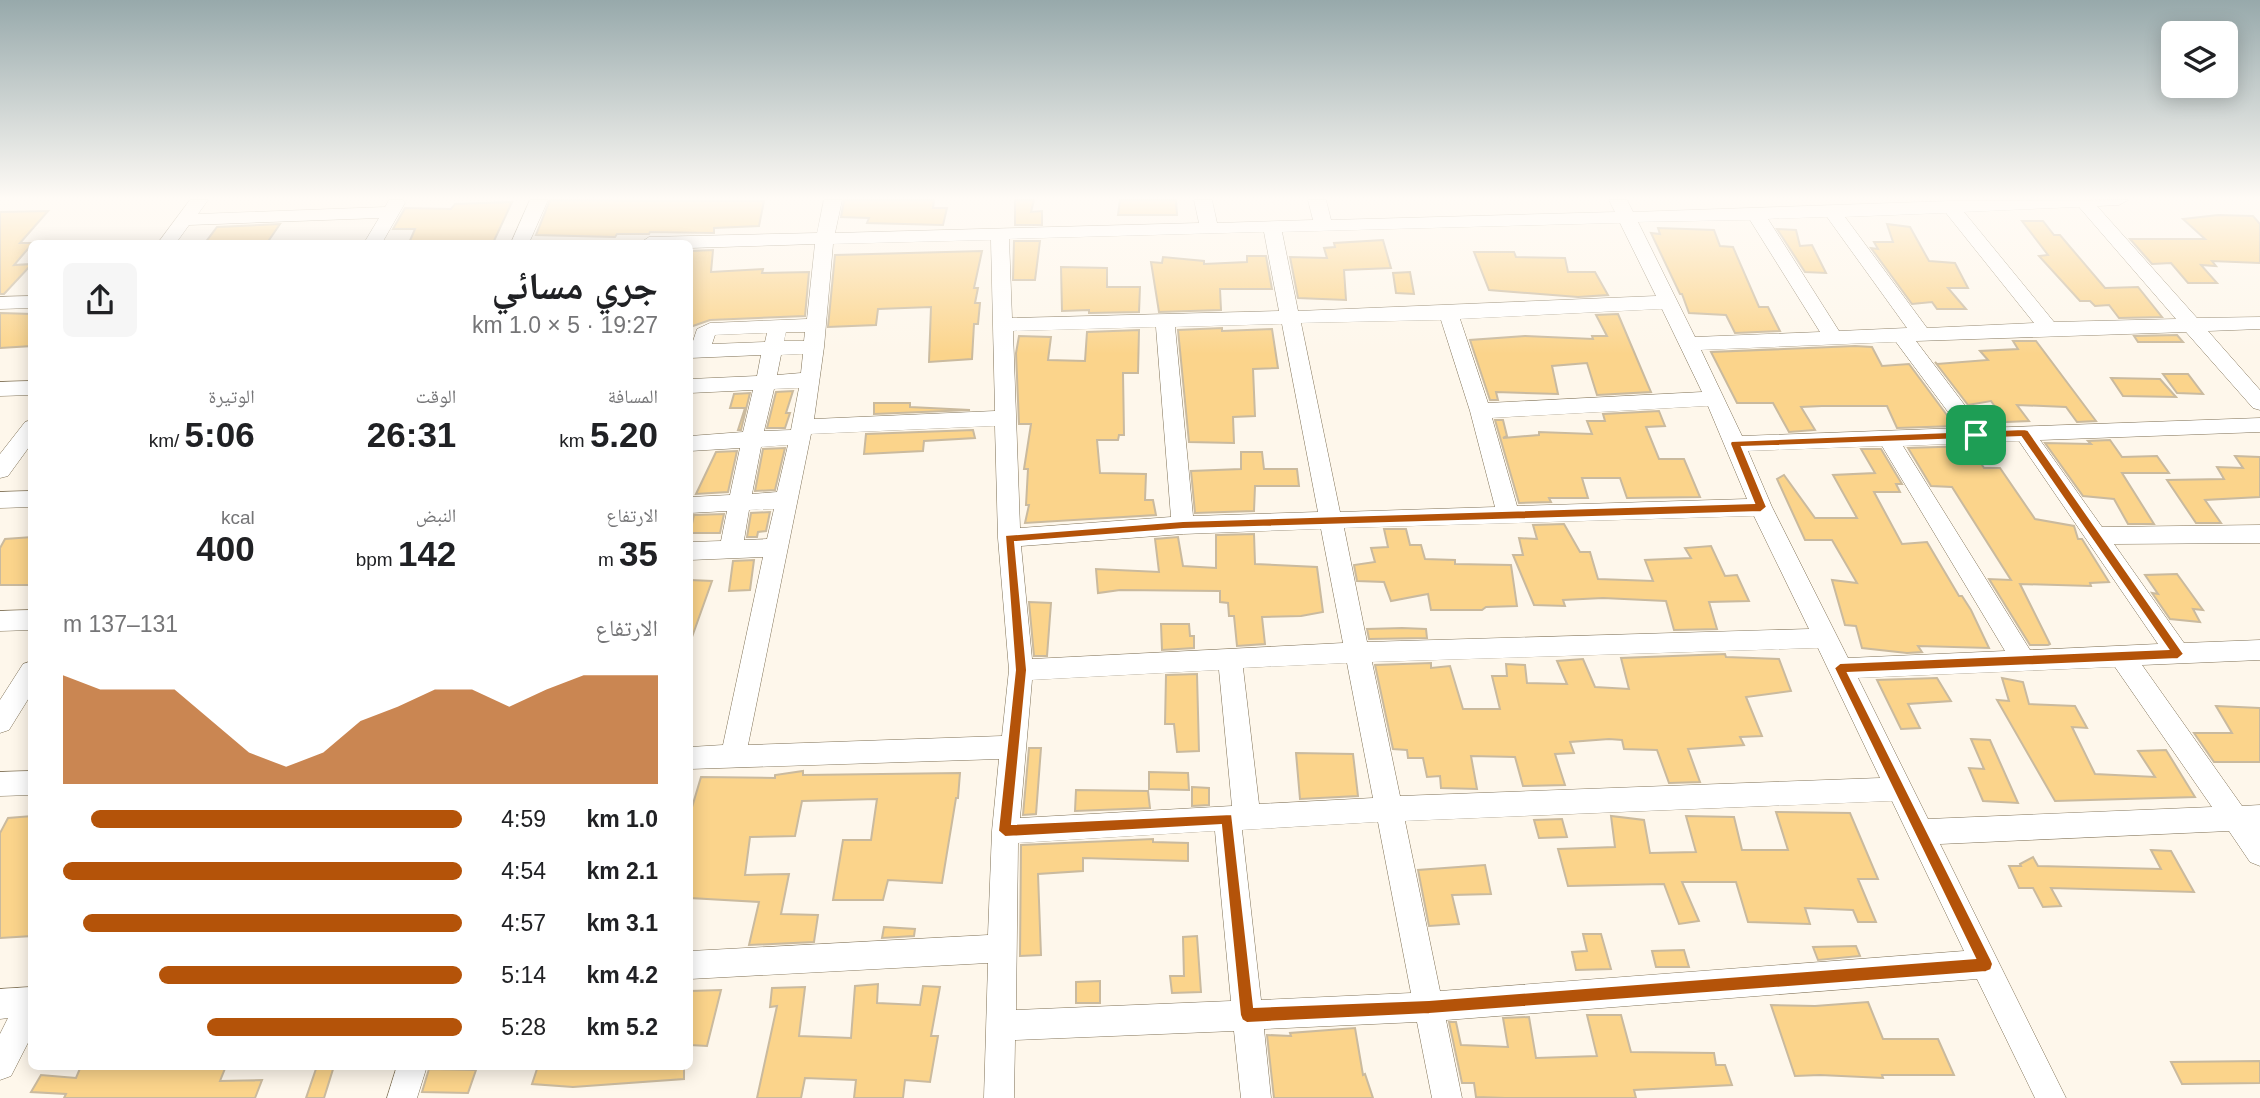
<!DOCTYPE html>
<html lang="ar">
<meta charset="utf-8">
<style>
body{margin:0;font-family:Arial,"Noto Naskh Arabic",sans-serif;background:#f6f6f6;color:#202124;direction:rtl;height:100vh;display:flex;flex-direction:column;font-size:26px;white-space:nowrap}
*{box-sizing:border-box;margin:0}
p{font-size:23px;color:#757577}
.icon{flex:none;width:38px;height:38px;fill:none;stroke:currentColor;stroke-width:2;stroke-linecap:round;stroke-linejoin:round}
.map{position:relative;flex:1;overflow:hidden;direction:ltr}
.panel{position:absolute;left:28px;top:240px;width:665px;height:830px;display:flex;flex-direction:column;background:#fff;border-radius:10px;box-shadow:0 4px 18px #0003;direction:rtl}
.panel>*{flex:none}
.controls{position:absolute;left:2161px;top:21px;display:grid;gap:14px}
.controls a{display:grid;place-items:center;width:77px;height:77px;border-radius:10px;background:#fff;box-shadow:0 4px 18px #0003;font-size:35px}
.pin{position:absolute;display:grid;place-items:center;width:60px;height:60px;color:#fff;margin:-30px;border-radius:14px;box-shadow:0 4px 10px #0006}
.round{display:grid;place-items:center;flex:none;width:74px;height:74px;border-radius:10px;background:#f6f6f6}
.head{display:flex;align-items:center;justify-content:space-between;height:119px;padding:0 35px}
h1{font-size:38px;font-weight:700;line-height:52px}
.figures{display:grid;grid-template-columns:repeat(3,1fr);gap:10px;height:119px;padding:7px 35px}
.figures div{display:grid;align-content:center}
.figures b{font-size:35px;font-weight:700}
.figures small{font-size:19px;font-weight:400}
.figures p{font-size:19px}
.chart{height:196px;padding:14px 35px}
.chart p{display:flex;justify-content:space-between}
.chart svg{width:100%;height:126px;margin-top:7px;fill:#b45309;opacity:.7}
ul{padding:0 35px;list-style:none;font-size:23px}
li{display:grid;grid-template-columns:112px 84px 1fr;align-items:center;height:52px}
li i{height:18px;border-radius:9px;background:#b45309}
.map>svg:first-child{display:block}
</style>
<div class="map">
<svg width="2260" height="1098" viewBox="0 0 2260 1098">
<rect width="100%" height="100%" fill="#fef7eb"/>
<g fill="#fbd48b" stroke="#caba9e" stroke-width="2">
<path d="M550 200 723 201H764L759 226 714 228V233L650 232 649 234H617L615 237 536 235Z"/>
<path d="M844 200H934L933 208H947L943 225 867 223 869 218 841 217Z"/>
<path d="M1015 200H1034L1031 212 1042 211V225H1015Z"/>
<path d="M1120 200H1176L1177 215H1118Z"/>
<path d="M512 202 493 243H409L415 229H393L405 208 451 209 455 204Z"/>
<path d="M48 211 20 243H33L14 265 32 264 4 294H0V212Z"/>
<path d="M2218 215 2253 216 2260 224V263L2212 261 2216 266 2201 265 2217 283H2188L2171 263 2152 264 2130 239H2205L2183 219Z"/>
<path d="M2022 221H2043L2054 235H2060L2105 288 2138 287 2162 317 2119 318 2109 305 2095 306 2090 301H2080L2039 256 2048 255Z"/>
<path d="M280 224 267 243H205L217 227Z"/>
<path d="M1887 224 1910 227 1929 261 1955 263 1968 288H1948L1966 309H1937L1932 302 1912 304 1871 248 1878 249 1874 242H1893Z"/>
<path d="M1658 228 1714 230 1720 246 1733 247 1759 307H1768L1780 331 1735 333 1726 315 1689 313 1682 294H1680L1651 233 1660 234Z"/>
<path d="M1777 229 1796 230 1800 246 1812 245 1826 273 1805 272Z"/>
<path d="M1383 240 1391 268 1344 270 1346 300 1298 298 1290 257 1327 258 1324 248 1335 247 1334 243Z"/>
<path d="M1014 241H1040L1035 280H1013Z"/>
<path d="M690 251 713 250 711 272 763 269 762 273 809 272 805 316 710 320 690 327Z"/>
<path d="M982 251 974 288H978L975 303H980L978 324H974L972 359 929 362 931 307 878 309 876 325 828 327 835 255Z"/>
<path d="M1474 252H1514L1516 257 1565 258 1568 272H1595L1608 295 1578 297 1489 290Z"/>
<path d="M1247 256H1266L1272 289H1220L1221 310 1159 312 1151 262 1162 263 1163 257 1204 261V264L1247 262Z"/>
<path d="M1061 267 1107 268V287H1140L1139 312 1089 313V310L1062 311Z"/>
<path d="M1410 272 1414 294 1396 293 1393 273Z"/>
<path d="M0 313 32 314V346L0 348Z"/>
<path d="M1618 314 1651 392 1597 395 1587 363 1552 366 1558 394 1496 392 1498 400H1490L1470 340 1525 336 1593 339 1592 336H1607L1596 315Z"/>
<path d="M1222 328V331L1272 329 1278 368 1253 369 1255 416 1233 417 1234 443 1189 442 1178 330Z"/>
<path d="M1139 330 1138 373H1123L1124 435H1119L1118 440H1097L1100 473 1146 474 1145 500H1153L1156 515 1025 523 1029 505H1026L1028 469H1024L1031 424H1019L1016 353 1019 336 1051 337 1048 360 1085 361 1087 332Z"/>
<path d="M2177 335 2183 342H2138L2134 336Z"/>
<path d="M2013 341H2036L2096 421 2077 422 2066 407 2017 405 2029 421 2006 422 1991 401 1968 405 1935 362 1937 364 1988 360 1980 351 2018 349Z"/>
<path d="M1855 346 1872 347 1882 366 1909 364 1955 426 1897 428 1887 406H1822L1801 407 1815 430 1789 432 1773 403H1737L1711 352Z"/>
<path d="M2163 374H2188L2203 394 2177 393Z"/>
<path d="M2111 378 2160 379 2176 397 2123 396Z"/>
<path d="M793 391 786 413H790L785 428H767L776 392Z"/>
<path d="M750 393 741 430H738L745 408H730L734 394Z"/>
<path d="M874 403H910V407L970 410 874 414Z"/>
<path d="M1659 411 1665 426 1646 427 1659 459H1684L1700 497 1627 498 1620 478H1582L1588 498H1549L1551 502 1519 503 1495 420H1503L1507 436 1503 438 1539 435V432L1592 434 1587 421H1605L1603 414Z"/>
<path d="M973 430 975 438 924 441 923 451 864 454 866 434Z"/>
<path d="M2110 440 2122 457 2157 456 2169 473H2122L2154 524H2128L2114 499 2083 496 2045 443 2091 444 2088 441Z"/>
<path d="M1970 446 1984 468H2000L2035 519 2074 526 2078 539H2082L2109 582 2090 583 2091 586 2020 584 2050 644 2048 645H2030L1989 579 2011 580 1952 487 1931 486 1908 448Z"/>
<path d="M785 448 775 490 755 491 763 449Z"/>
<path d="M1861 449H1881L1902 484H1896L1900 492H1874L1902 544 1927 542 1959 596H1962L1971 610 1989 648 1918 646 1922 652 1907 653 1862 648 1856 626 1845 625 1832 580 1857 583 1832 540H1805L1777 479 1784 475 1815 518H1857L1833 475 1875 473Z"/>
<path d="M737 451 728 492 696 494 716 452Z"/>
<path d="M1241 452H1262L1264 469H1297L1299 486H1255L1254 511 1195 513 1191 471 1241 469Z"/>
<path d="M2235 456 2260 457V497L2205 500 2221 523H2196L2167 480 2224 479 2217 467 2243 468Z"/>
<path d="M770 512 766 531 758 532 757 537H747L751 513Z"/>
<path d="M724 514 720 533H690L694 515Z"/>
<path d="M1564 524 1580 552H1590L1598 579 1653 581 1645 560 1691 558 1685 548 1711 546 1725 576 1737 575 1749 601 1709 602 1717 629 1674 630 1666 601 1603 598 1563 600 1565 606 1534 605 1513 555H1523L1519 538 1537 539 1533 525Z"/>
<path d="M1384 529H1406L1410 545H1421L1425 559 1455 560V564L1511 565 1517 606 1486 607 1482 610H1431L1428 594 1391 601 1384 582 1357 581 1354 565 1375 562 1371 548 1388 547Z"/>
<path d="M1254 534 1255 564 1317 567 1323 612 1301 616 1262 617 1265 644 1237 646 1234 616H1229L1228 603 1220 602V591L1120 590 1098 593 1096 569 1159 572 1155 539 1178 537 1183 566 1216 568V535Z"/>
<path d="M32 537V585H0V548L5 539Z"/>
<path d="M754 560 750 590 729 591 733 561Z"/>
<path d="M2177 574 2203 610 2193 609 2200 622 2170 619 2152 593 2158 594 2145 575Z"/>
<path d="M690 580 712 581 692 637H690Z"/>
<path d="M1029 602 1051 603 1047 656H1034Z"/>
<path d="M1161 624H1189L1190 636H1194V648L1162 650Z"/>
<path d="M1402 628 1426 629 1427 638 1369 639 1367 629Z"/>
<path d="M1725 654 1726 657 1779 659 1791 691 1746 697 1762 736 1740 737 1744 745 1688 749 1700 782 1669 783 1657 750 1624 749 1622 740 1609 739 1570 742 1574 753 1555 754 1565 785 1523 786 1515 757 1471 756 1477 789 1441 788 1440 776 1427 777 1423 758H1408L1407 750 1393 749 1375 665 1431 663V668L1450 666 1463 709H1500L1492 676H1507L1506 664 1525 665 1527 683 1567 684 1557 661 1583 659 1595 687 1629 689 1621 658Z"/>
<path d="M1197 674 1199 751 1177 752 1174 724H1165L1166 675Z"/>
<path d="M1937 678 1951 701 1908 704 1920 728 1901 729 1877 680Z"/>
<path d="M2002 678 2023 682 2029 704 2075 706 2087 728 2072 727 2095 774 2155 777 2138 751 2166 750 2195 797 2055 801 1997 700 2009 701Z"/>
<path d="M2216 706 2260 708V762H2214L2194 733H2232Z"/>
<path d="M1971 739 1990 740 2018 803 1983 801 1969 768 1984 769Z"/>
<path d="M1029 748H1041L1036 814 1023 815Z"/>
<path d="M1296 753 1353 754 1358 796 1300 799Z"/>
<path d="M803 771V775L960 773 958 798H956L942 883 888 880 883 900H833L843 840H871L877 799 802 801 795 836 750 837 745 875 789 874 781 914 818 915 814 942 749 945 759 902 690 898V814L701 777 775 778V775Z"/>
<path d="M1149 772 1188 773 1189 790 1149 789Z"/>
<path d="M1192 787 1209 788V805L1192 806Z"/>
<path d="M1076 790 1148 791 1150 808 1075 811Z"/>
<path d="M1776 812 1850 813 1878 879H1858L1876 922H1858L1853 910 1805 908 1810 924 1748 922 1736 882H1682L1699 921 1679 924 1664 884 1568 886 1558 849 1615 847 1611 816 1644 820 1650 853 1696 852 1686 816 1734 817 1742 850H1788Z"/>
<path d="M32 816V936L0 938V833L8 818Z"/>
<path d="M1562 819 1567 837 1539 838 1534 820Z"/>
<path d="M1153 839V842L1188 843V861L1083 858V871L1038 874 1041 955 1020 956 1021 845Z"/>
<path d="M2151 850 2171 851 2194 892 2051 888 2061 906 2043 907 2033 888H2019L2009 866H2021L2020 864 2033 857 2038 866 2161 869Z"/>
<path d="M1485 865 1491 894 1452 895 1459 924 1429 926 1418 870Z"/>
<path d="M884 927 915 929 914 936 882 938Z"/>
<path d="M1583 934H1601L1611 969 1576 970 1572 952 1587 951Z"/>
<path d="M1197 936 1201 992 1172 993 1170 976H1184L1183 937Z"/>
<path d="M1856 946 1860 956 1818 960 1813 947Z"/>
<path d="M1684 950 1689 967H1656L1652 951Z"/>
<path d="M1100 981V1003H1076V982Z"/>
<path d="M878 984 877 1003 920 1005 923 986 940 987 931 1036H938L930 1082 905 1080 903 1098H854L856 1080 805 1078 801 1098H757L777 1006 770 1007 772 988 805 987 799 1036 851 1038 855 986Z"/>
<path d="M721 990 707 1046 690 1045V991Z"/>
<path d="M1868 1002 1883 1039H1938L1954 1075H1882L1883 1078 1820 1075 1795 1076 1771 1005 1815 1006Z"/>
<path d="M1587 1015H1621L1631 1052 1714 1053 1716 1065H1725L1732 1085 1634 1090 1636 1098H1505L1476 1097 1474 1083H1462L1449 1022H1456L1461 1045 1508 1047 1503 1018 1529 1017 1536 1058 1597 1056Z"/>
<path d="M1355 1028 1363 1075 1365 1074 1373 1098H1274L1267 1035 1291 1036 1290 1033Z"/>
<path d="M2260 1061V1083L2182 1084 2171 1062Z"/>
<path d="M81 1066H226L220 1081 262 1080 255 1098H64L66 1094 31 1092 41 1075 76 1078Z"/>
<path d="M317 1066H334L324 1098H306Z"/>
<path d="M538 1066H684V1079L573 1087 532 1084Z"/>
<path d="M429 1069 476 1070 468 1093 422 1092Z"/>
</g>
<g fill="none" stroke-linecap="round" stroke-linejoin="round">
<defs>
<g id="minor">
<path d="M190 200H208L198 214 385 207 389 200H403L405 203 382 243H364L379 218 189 225 176 243H158Z"/>
<path d="M530 200H548L529 243H511Z"/>
<path d="M824 200H842L835 233 1199 223 1194 200H1212L1217 223 1313 220 1308 200H1326L1331 220 1615 212 1609 200H1627L1633 212 1950 201 2128 200 2119 205 2097 206 2197 318 2260 317V329L2208 331 2260 390V410L2253 408 2186 332 1916 341 1982 428 2260 418V432L2040 440 2102 527 2260 525V543L2114 544 2184 643 2260 640V660L2142 665 2242 806 2260 805V866L2250 862 2229 831 1940 844 2066 1098H2035L1977 979 1446 1020 1462 1098H1432L1417 1022 1264 1029 1271 1098H1241L1234 1031 1015 1040 1014 1098H984L988 963 690 979V951L988 935 992 831 999 759 690 769V747L723 745 763 557 690 560V542L721 541 727 511 690 513V497L730 495 740 448 690 451V436L743 432 753 390 690 393V379L757 376 761 355 690 358V344H692L697 329 710 323 807 319 815 244 690 248V243H640L649 237 817 233ZM2079 207 2176 319 2054 322 1964 212ZM1946 213 2034 323 1927 328 1845 217ZM1827 217 1907 328 1839 331 1768 219ZM1750 220 1820 332 1695 337 1638 222ZM1620 223 1656 296 1298 311 1282 232ZM1264 232 1279 311 1012 318 1009 239ZM991 240 995 411 814 419 824 347 833 244ZM1662 309 1702 392 1488 403 1460 319ZM1441 320 1470 411 1495 507 1340 512 1301 323ZM1282 324 1318 512 1193 516 1175 327ZM1156 327 1171 517 1020 528 1013 331ZM786 332H805L804 341H784ZM767 333 765 342 712 344 715 335ZM1896 342 1960 428 1742 436 1701 350ZM803 354 801 373 777 375 781 355ZM799 388 791 430 764 431 774 389ZM1708 406 1747 499 1517 506 1492 418ZM995 426 998 538 1009 670 1002 736 748 745 811 434ZM2019 441 2158 644 2030 650 1903 446ZM788 445 777 492 752 494 761 447ZM1882 446 2005 651 1848 658 1772 507 1748 451ZM774 509 767 539 744 540 749 510ZM1754 516 1809 629 1367 642 1344 528ZM1321 529 1343 643 1032 659 1021 546 1183 534ZM1818 648 1880 778 1400 796 1372 662ZM1347 663 1373 798 1259 804 1243 668ZM2115 667 2212 807 1928 819 1858 678ZM1219 670 1232 806 1020 818 1032 680ZM1892 801 1964 951 1440 991 1405 821ZM1378 822 1411 993 1261 1000 1242 830ZM1215 831 1231 1001 1016 1010 1018 843Z"/>
<path d="M32 296V308L0 309V297Z"/>
<path d="M32 381V395L0 396V382Z"/>
<path d="M32 420V443L8 476 0 478V454L25 422Z"/>
<path d="M32 491V507L0 508V492Z"/>
<path d="M32 610V630L0 631V611Z"/>
<path d="M32 661V693L9 730 0 733V700L23 664Z"/>
<path d="M32 771V795L0 796V772Z"/>
<path d="M32 987V1035L11 1076 0 1080V1034L8 1018 0 1019V989Z"/>
<path d="M397 1066H427L417 1098H387Z"/>
</g>
</defs>
<use href="#minor" stroke="#807257" stroke-width="1"/>
<use href="#minor" fill="#fff" fill-rule="evenodd"/>
</g>
<linearGradient id="sky" x2="0" y2="1"><stop stop-color="#97a9ab"/><stop offset="0.56" stop-color="#fffbf6"/><stop offset="1" stop-color="#fffbf6" stop-opacity="0"/></linearGradient>
<rect width="2260" height="354" fill="url(#sky)"/>
<path fill="#b45309" stroke="#fff" stroke-width="2" fill-rule="evenodd" d="M2024 429 2028 430 2184 654 2178 659 1848 673 1991 959 1993 964 1991 970 1986 972 1429 1014 1247 1023 1242 1020 1240 1015 1221 825 1005 837 998 831 1015 670 1005 535 1183 521 1754 503 1730 444 1731 441ZM2021 437 2168 649 1840 663 1834 668 1975 958 1429 1000 1254 1007 1232 814 1012 824 1027 670 1015 542 1183 529 1761 512 1767 507 1742 447Z"/>
</svg>
<div class="controls">
<a><svg class="icon" aria-label="layers" viewBox="0 0 24 24"><path d="M12 4l9 5-9 5-9-5zM3 14l9 5 9-5"/></svg></a>
</div>
<div class="pin" style="left:1976px;top:435px;background:#1e9e55"><svg class="icon" aria-label="arrive" viewBox="0 0 24 24"><path d="M6 21V4h12l-3 4 3 4H6"/></svg></div>
<section class="panel">
<div class="head"><div><h1>جري مسائي</h1><p>19:27 · 5 × 1.0 km</p></div><a class="round"><svg class="icon" aria-label="share" viewBox="0 0 24 24"><path d="M12 15V3M7 8l5-5 5 5M5 13v7h14v-7"/></svg></a></div>
<div class="figures">
<div><p>المسافة</p><b>5.20<small> km</small></b></div>
<div><p>الوقت</p><b>26:31</b></div>
<div><p>الوتيرة</p><b>5:06<small> /km</small></b></div>
</div>
<div class="figures">
<div><p>الارتفاع</p><b>35<small> m</small></b></div>
<div><p>النبض</p><b>142<small> bpm</small></b></div>
<div><p>kcal</p><b>400</b></div>
</div>
<div class="chart"><p><span>الارتفاع</span>131–137 m</p>
<svg viewBox="0 0 160 44" preserveAspectRatio="none"><path d="M0 44V6L10 11L20 11L30 11L40 22L50 33L60 38L70 33L80 22L90 17L100 11L110 11L120 17L130 11L140 6L150 6L160 6V44z"/></svg>
</div>
<ul>
<li><b>1.0 km</b>4:59<i style="width:93%"></i></li>
<li><b>2.1 km</b>4:54<i style="width:100%"></i></li>
<li><b>3.1 km</b>4:57<i style="width:95%"></i></li>
<li><b>4.2 km</b>5:14<i style="width:76%"></i></li>
<li><b>5.2 km</b>5:28<i style="width:64%"></i></li>
</ul>
</section>
</div>
